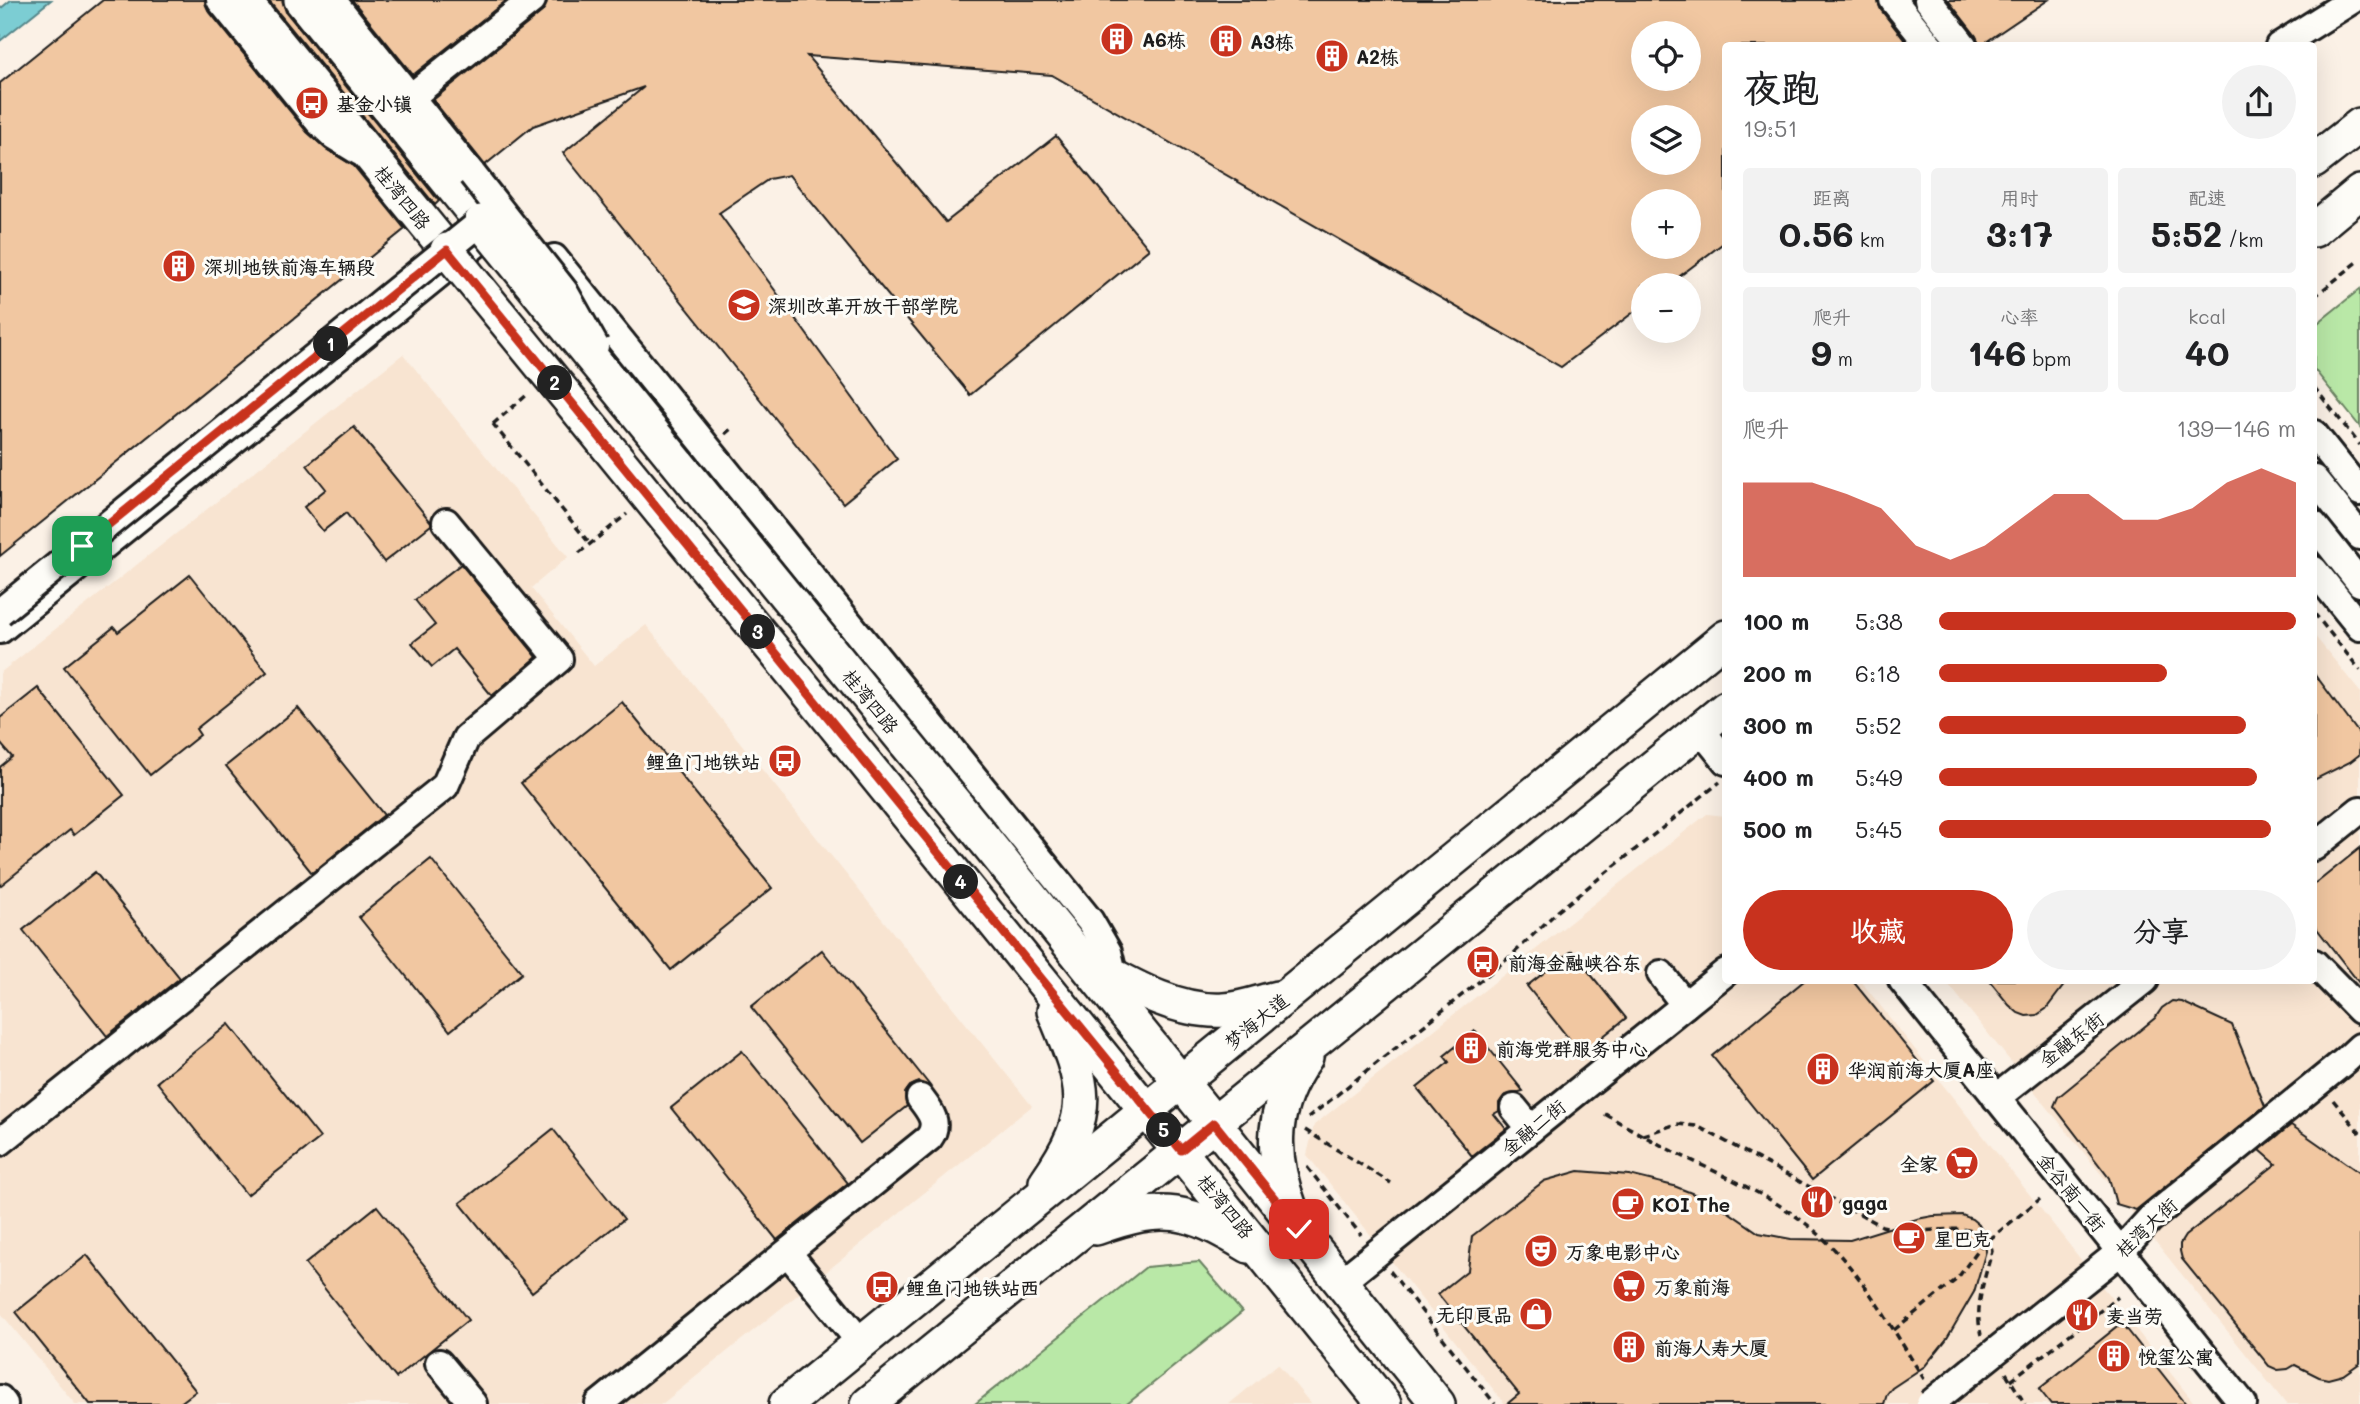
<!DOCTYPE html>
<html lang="zh">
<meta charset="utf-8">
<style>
body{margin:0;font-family:Mali,"LXGW WenKai TC",sans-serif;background:#f2f2f2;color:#202124;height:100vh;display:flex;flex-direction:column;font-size:26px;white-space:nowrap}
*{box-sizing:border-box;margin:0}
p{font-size:23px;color:#757577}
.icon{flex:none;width:38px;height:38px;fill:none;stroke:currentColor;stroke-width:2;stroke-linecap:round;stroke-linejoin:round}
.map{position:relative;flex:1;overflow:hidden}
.drawer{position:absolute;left:1722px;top:42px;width:595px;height:942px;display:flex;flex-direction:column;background:#fff;border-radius:7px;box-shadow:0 7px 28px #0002}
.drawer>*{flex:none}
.tools{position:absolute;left:1631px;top:21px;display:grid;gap:14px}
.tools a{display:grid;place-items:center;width:70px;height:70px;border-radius:50%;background:#fff;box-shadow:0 7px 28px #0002;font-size:35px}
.pin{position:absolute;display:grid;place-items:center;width:60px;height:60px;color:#fff;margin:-30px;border-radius:14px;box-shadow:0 4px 10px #0006}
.km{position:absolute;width:35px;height:35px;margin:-18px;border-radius:50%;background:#222;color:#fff;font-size:19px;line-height:35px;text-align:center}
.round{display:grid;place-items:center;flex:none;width:74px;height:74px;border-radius:37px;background:#f2f2f2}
.headline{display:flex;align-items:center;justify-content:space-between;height:119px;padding:0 21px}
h1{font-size:38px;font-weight:700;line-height:52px}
.stats{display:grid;grid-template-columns:repeat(3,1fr);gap:10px;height:119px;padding:7px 21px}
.stats div{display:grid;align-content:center;border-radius:7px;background:#f2f2f2;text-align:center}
.stats b{font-size:35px;font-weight:700}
.stats small{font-size:19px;font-weight:400}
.stats p{font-size:19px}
.chart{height:196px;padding:14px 21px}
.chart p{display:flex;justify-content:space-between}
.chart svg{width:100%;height:126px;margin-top:7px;fill:#c8321e;opacity:.7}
.cta{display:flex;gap:14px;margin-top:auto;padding:14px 21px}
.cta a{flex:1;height:80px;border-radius:42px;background:#c8321e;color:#fff;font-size:28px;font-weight:700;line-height:80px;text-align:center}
.cta a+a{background:#f2f2f2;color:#202124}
ul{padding:0 21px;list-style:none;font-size:23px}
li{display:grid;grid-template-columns:112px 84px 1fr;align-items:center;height:52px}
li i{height:18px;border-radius:9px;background:#c8321e}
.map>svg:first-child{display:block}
</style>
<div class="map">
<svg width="2360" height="1404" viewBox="0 0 2360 1404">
<rect width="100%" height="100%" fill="#fbf1e6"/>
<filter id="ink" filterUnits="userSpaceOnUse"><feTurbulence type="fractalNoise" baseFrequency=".0143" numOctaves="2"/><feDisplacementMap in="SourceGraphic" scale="14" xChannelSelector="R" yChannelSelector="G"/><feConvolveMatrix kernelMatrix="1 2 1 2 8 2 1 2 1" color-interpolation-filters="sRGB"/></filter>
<g filter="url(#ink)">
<g fill="#f8e4d1">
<path d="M403 354 568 557 531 588 594 666 646 625 1032 1106 662 1404H75L0 1312V673Z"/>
<path d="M2314 635 2360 692V1404H2286L1945 980H2314Z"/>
<path d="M1707 814 1725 816 1726 980H1860L2195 1404H1505L1307 1155 1314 1125Z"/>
<path d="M1278 1364 1311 1404H1229Z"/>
</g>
<g fill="#b9e8a7" stroke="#6a8262" stroke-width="2">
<path d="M2360 289V427L2314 369V326Z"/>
<path d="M1199 1262 1242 1312 1127 1404H975L1146 1267Z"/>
</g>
<path fill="#7bcdd3" stroke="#55868a" stroke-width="2" d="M11 0H51L0 41V9Z"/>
<g fill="#f1c7a1" stroke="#1c1c1c" stroke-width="2" fill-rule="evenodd">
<path d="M103 0H205L208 10 307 132 326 149 354 166 405 229 0 556V83Z"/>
<path d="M268 0H282L286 12 439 201 435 205Z"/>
<path d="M352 0H507L413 75Z"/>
<path d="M547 0H1878L1881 10 1909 46H1726V241L1668 285H1643V305L1561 367 1052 75 807 56 946 222 1056 136 1149 249 970 395 789 175 769 179 719 213 897 459 843 503 563 153 644 87 533 126 485 165 433 100 542 12ZM1643 33H1689V79H1643ZM1643 117H1689V163H1643ZM1643 201H1689V247H1643Z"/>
<path d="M1948 0H2048L1980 46 1976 36Z"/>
<path d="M354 427 431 522V525L384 562 346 513 323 531 304 507 326 489 307 465Z"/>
<path d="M461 564 537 657 492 696 454 649 432 667 412 643 435 625 415 600Z"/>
<path d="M190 575 267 672 196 729 200 735 150 775 64 667 114 627 118 632Z"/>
<path d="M2314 673 2360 735 2359 755 2350 762 2314 780Z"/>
<path d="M38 688 124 795 74 835 70 830 0 886V767L12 757 0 743V718Z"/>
<path d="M622 702 772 888 671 970 521 783Z"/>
<path d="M298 708 384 815 312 873 226 766Z"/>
<path d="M2360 848V984L2314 925V885Z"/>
<path d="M431 859 522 973 450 1031 359 917Z"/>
<path d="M95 872 180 978 107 1036 23 930Z"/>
<path d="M822 950 931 1087 919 1082 910 1086 905 1093 907 1106 860 1143 751 1007Z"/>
<path d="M1572 951 1626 1018 1581 1054 1527 986Z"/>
<path d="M1805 980H1852L1934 1081 1812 1180 1712 1056Z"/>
<path d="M1989 980H2068L2046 1009 2037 1015 2026 1016 2018 1013 2009 1005Z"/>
<path d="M2172 1001 2182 1002 2232 1025 2265 1106 2136 1210 2116 1204 2109 1178 2054 1106 2058 1097 2155 1018 2162 1008Z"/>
<path d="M229 1024 320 1138 247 1195 157 1082Z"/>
<path d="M1475 1031 1523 1091 1504 1096 1499 1103V1111L1494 1114 1506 1129 1472 1156 1417 1088 1449 1062 1444 1056Z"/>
<path d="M742 1051 848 1183 777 1240 671 1108Z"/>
<path d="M2291 1125 2360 1173V1363L2343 1375 2328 1379 2319 1377 2295 1365 2288 1369 2278 1370 2269 1366 2182 1259 2180 1251V1244L2185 1236 2276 1164 2260 1150Z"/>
<path d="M553 1129 624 1219 532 1292 460 1203Z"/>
<path d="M1579 1171 1629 1175 1674 1186 1714 1202 1759 1233 1791 1239 1850 1240 1917 1219 1933 1216 1962 1215 1972 1219 1979 1225 1984 1235 1986 1251 1974 1292 1946 1340 1925 1366 1892 1388 1887 1394 1884 1404H1507L1519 1394 1438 1294 1468 1270 1472 1236 1544 1181Z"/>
<path d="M377 1206 468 1320 396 1378 305 1264Z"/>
<path d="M87 1255 196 1391 179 1404H90L16 1312Z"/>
<path d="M2122 1323 2186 1404H2051L2039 1389Z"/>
</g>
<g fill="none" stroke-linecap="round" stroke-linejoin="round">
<defs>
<g id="minor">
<path d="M220 0 319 122 334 136 360 152"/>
<path d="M332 0 472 174"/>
<path d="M1893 0 1930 46"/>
<path d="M1928 0 1964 46"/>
<path d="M2279 46 2352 0"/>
<path d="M411 97 532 0"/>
<path d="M554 258 1090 921 1108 952 1117 990"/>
<path d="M2314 434 2360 492"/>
<path d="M2314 479 2360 536"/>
<path d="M2314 525 2360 583"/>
<path d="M2314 570 2360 627"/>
<path d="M0 630 503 222"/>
<path d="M1700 729 1726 761"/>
<path d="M2314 847 2360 810"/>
<path d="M2314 963 2360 1010"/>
<path d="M1661 974 1685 1005"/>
<path d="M1902 980 2243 1404"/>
<path d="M1996 1098 2145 980"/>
<path d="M1514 1108 1531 1129"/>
<path d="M0 1142 445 786 466 738 559 659 446 522"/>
<path d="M788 1253 861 1343"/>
<path d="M1341 1282 1726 972"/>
<path d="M439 1363 473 1404"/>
<path d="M1971 1371 2120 1252 2150 1219 2346 1060 2360 1047"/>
<path d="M0 1399 4 1404"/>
<path d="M599 1404 929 1138C940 1123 930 1111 920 1098"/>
</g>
<g id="major">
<path d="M243 0 447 250"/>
<path d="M301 0 481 222"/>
<path d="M2314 161 2360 125"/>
<path d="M2314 230 2360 192"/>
<path d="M833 723 1384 1404"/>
<path d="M984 839 1214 1123 1438 1404"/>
<path d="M1090 963C1130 985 1177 1013 1224 1010 1242 1009 1260 1002 1277 998"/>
<path d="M1046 1182C1096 1110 1086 1087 1054 1011"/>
<path d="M1290 1208C1269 1152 1271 1107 1306 1057"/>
<path d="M1096 1228C1165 1203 1187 1209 1249 1246"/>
<path d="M786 1404 1726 637"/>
<path d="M868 1404 1726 708"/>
</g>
</defs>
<use href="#minor" stroke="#1c1c1c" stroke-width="32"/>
<use href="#major" stroke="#1c1c1c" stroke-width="38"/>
<g stroke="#1c1c1c" stroke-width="3.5" stroke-dasharray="7 5" stroke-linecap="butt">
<path d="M2314 297 2360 260"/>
<path d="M2314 387 2360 445"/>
<path d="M493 424 590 544"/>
<path d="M725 434 732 428"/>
<path d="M579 553 627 514"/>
<path d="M2314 613 2360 670"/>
<path d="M2333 1100 2360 1133"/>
<path d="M1605 1114C1625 1126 1646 1137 1666 1148 1726 1178 1788 1200 1835 1250 1871 1288 1896 1335 1924 1379"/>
<path d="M1308 1118 1511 956 1558 911 1720 782"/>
<path d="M1305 1130 1391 1183"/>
<path d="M1643 1135 1677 1124 1697 1126 1882 1226C1892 1228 1904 1231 1914 1231 1936 1232 1989 1219 1992 1251 1985 1278 1974 1306 1981 1335"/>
<path d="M1307 1167 1361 1235"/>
<path d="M1390 1271 1495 1404"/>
<path d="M1894 1330 1957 1279 1980 1247 2040 1199"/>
<path d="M2006 1373 2025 1404"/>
<path d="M2011 1380 2118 1297"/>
</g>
<use href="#minor" stroke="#fdfcf7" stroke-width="26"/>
<use href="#major" stroke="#fdfcf7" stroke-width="33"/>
<defs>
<g id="minor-bridge">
<path d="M472 174 564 291 595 346"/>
<path d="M0 612 481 222"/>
<path d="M1930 1404 1971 1371"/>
</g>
<g id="major-bridge">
<path d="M481 222 984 839"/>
<path d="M447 250 833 723"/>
</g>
</defs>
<use href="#minor-bridge" stroke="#1c1c1c" stroke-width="32" stroke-linecap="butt"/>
<use href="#major-bridge" stroke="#1c1c1c" stroke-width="38" stroke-linecap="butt"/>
<path stroke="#1c1c1c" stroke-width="3.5" stroke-dasharray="7 5" stroke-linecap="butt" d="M493 424 528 394"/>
<use href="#minor-bridge" stroke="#fdfcf7" stroke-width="26"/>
<use href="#major-bridge" stroke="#fdfcf7" stroke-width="33"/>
</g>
</g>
<g fill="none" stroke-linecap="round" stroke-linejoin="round" filter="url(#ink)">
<defs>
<path id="route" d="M82 546 447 250 1181 1150 1214 1123 1299 1229"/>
</defs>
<use href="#route" stroke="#fff" stroke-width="14"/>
<use href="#route" stroke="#c8321e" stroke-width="9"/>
</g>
<defs>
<symbol id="building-disc" viewBox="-11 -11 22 22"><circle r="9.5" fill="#c8321e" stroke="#fdfcf7"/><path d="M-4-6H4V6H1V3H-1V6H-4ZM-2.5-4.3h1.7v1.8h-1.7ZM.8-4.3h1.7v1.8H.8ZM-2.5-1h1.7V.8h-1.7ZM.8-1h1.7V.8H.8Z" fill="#fff"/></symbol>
<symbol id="bus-disc" viewBox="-11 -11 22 22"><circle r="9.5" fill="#c8321e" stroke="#fdfcf7"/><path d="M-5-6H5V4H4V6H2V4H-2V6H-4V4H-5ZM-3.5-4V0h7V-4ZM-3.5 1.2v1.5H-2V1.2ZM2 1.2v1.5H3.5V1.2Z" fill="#fff"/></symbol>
<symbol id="university-disc" viewBox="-11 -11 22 22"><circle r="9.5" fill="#c8321e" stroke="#fdfcf7"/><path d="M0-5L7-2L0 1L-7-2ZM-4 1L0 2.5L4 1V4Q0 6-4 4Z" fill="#fff"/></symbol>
<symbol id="supermarket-disc" viewBox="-11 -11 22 22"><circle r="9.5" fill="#c8321e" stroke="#fdfcf7"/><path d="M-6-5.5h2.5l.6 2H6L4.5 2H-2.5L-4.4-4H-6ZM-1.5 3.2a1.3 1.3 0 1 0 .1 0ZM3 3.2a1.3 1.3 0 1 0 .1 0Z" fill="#fff"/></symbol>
<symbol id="restaurant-disc" viewBox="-11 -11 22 22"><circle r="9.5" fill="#c8321e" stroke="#fdfcf7"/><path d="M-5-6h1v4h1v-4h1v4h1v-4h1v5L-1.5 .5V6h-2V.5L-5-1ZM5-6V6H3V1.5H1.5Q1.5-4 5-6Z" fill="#fff"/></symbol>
<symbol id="cafe-disc" viewBox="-11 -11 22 22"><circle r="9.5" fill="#c8321e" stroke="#fdfcf7"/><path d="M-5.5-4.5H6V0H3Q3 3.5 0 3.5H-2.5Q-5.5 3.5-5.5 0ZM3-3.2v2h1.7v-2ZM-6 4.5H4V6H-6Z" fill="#fff"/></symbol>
<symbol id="theatre-disc" viewBox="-11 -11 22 22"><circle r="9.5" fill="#c8321e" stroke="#fdfcf7"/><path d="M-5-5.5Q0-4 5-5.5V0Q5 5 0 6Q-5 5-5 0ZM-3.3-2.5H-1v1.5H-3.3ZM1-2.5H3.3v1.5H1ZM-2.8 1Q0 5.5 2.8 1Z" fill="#fff"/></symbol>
<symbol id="shop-disc" viewBox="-11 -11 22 22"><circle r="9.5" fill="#c8321e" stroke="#fdfcf7"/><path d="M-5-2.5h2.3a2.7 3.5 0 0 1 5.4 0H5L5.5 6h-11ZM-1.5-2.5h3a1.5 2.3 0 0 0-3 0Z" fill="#fff"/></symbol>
</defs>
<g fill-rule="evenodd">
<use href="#building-disc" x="1098" y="20" width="38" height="38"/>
<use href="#building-disc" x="1207" y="22" width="38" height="38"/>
<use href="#building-disc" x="1313" y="37" width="38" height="38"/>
<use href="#bus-disc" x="293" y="84" width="38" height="38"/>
<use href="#building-disc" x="160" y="247" width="38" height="38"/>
<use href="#university-disc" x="725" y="286" width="38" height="38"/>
<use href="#bus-disc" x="766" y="742" width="38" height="38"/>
<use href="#bus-disc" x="1464" y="943" width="38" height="38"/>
<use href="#building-disc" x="1452" y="1029" width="38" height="38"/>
<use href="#building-disc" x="1804" y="1050" width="38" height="38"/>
<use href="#supermarket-disc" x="1943" y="1144" width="38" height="38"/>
<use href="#restaurant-disc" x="1798" y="1183" width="38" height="38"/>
<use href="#cafe-disc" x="1609" y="1185" width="38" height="38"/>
<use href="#cafe-disc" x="1890" y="1219" width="38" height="38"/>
<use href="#theatre-disc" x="1522" y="1232" width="38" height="38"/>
<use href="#supermarket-disc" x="1610" y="1267" width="38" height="38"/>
<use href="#bus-disc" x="863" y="1268" width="38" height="38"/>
<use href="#shop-disc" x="1517" y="1295" width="38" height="38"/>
<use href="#restaurant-disc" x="2063" y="1296" width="38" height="38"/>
<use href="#building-disc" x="1610" y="1328" width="38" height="38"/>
<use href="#building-disc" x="2095" y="1337" width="38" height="38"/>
</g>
<g text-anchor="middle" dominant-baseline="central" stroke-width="6" stroke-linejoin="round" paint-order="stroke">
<g font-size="19" font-weight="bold" fill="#1c1c1c" stroke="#fdfcf7" text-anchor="start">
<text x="1142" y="39">A6栋</text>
<text x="1250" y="41">A3栋</text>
<text x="1356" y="56">A2栋</text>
<text x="336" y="103">基金小镇</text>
<text x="204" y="266">深圳地铁前海车辆段</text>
<text x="768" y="305">深圳改革开放干部学院</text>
<text x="760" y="761" text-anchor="end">鲤鱼门地铁站</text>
<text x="1508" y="962">前海金融峡谷东</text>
<text x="1496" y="1048">前海党群服务中心</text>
<text x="1848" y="1069">华润前海大厦A座</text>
<text x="1938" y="1163" text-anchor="end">全家</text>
<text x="1842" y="1202">gaga</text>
<text x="1652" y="1204">KOI The</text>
<text x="1934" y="1238">星巴克</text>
<text x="1566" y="1251">万象电影中心</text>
<text x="1654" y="1286">万象前海</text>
<text x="906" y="1287">鲤鱼门地铁站西</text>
<text x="1512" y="1314" text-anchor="end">无印良品</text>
<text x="2106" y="1315">麦当劳</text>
<text x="1654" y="1347">前海人寿大厦</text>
<text x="2138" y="1356">悦玺公寓</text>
</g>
<g font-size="19" fill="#1c1c1c" stroke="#fdfcf7">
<text transform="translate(403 197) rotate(51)">桂湾四路</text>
<text transform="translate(871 701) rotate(51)">桂湾四路</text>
<text transform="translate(1256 1021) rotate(-39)">梦海大道</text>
<text transform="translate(2071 1039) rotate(-38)">金融东街</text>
<text transform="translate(1533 1127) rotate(-39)">金融二街</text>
<text transform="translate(2072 1192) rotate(51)">金谷南一街</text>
<text transform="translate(1226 1206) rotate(51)">桂湾四路</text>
<text transform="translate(2146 1227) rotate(-43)">桂湾大街</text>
</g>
</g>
</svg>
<div class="tools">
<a><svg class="icon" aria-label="locate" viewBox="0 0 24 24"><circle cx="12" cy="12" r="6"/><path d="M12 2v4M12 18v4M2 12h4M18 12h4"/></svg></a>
<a><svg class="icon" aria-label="layers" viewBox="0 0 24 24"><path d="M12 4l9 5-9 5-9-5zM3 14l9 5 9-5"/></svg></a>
<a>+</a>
<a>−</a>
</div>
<div class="pin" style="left:82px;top:546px;background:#1e9e55"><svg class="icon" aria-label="arrive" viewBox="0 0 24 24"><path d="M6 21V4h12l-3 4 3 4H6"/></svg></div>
<div class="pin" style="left:1299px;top:1229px;background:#d93025"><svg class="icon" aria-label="check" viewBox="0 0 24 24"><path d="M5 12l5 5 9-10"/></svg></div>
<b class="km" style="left:331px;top:344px">1</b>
<b class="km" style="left:555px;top:383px">2</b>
<b class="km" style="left:758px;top:632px">3</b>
<b class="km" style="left:961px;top:882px">4</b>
<b class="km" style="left:1164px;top:1130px">5</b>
<section class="drawer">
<div class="headline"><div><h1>夜跑</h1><p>19:51</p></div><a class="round"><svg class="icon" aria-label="share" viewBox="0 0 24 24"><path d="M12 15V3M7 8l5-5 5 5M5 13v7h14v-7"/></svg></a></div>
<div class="stats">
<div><p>距离</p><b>0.56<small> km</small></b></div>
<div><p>用时</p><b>3:17</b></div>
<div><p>配速</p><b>5:52<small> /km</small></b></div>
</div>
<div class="stats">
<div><p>爬升</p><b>9<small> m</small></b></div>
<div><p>心率</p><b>146<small> bpm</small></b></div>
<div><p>kcal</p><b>40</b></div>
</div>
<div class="chart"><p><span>爬升</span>139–146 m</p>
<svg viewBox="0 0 160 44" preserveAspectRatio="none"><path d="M0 44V11L10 11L20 11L30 15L40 20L50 33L60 38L70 33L80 24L90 15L100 15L110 24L120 24L130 20L140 11L150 6L160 11V44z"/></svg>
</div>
<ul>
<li><b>100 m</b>5:38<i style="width:100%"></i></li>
<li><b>200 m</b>6:18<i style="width:64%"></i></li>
<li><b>300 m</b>5:52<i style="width:86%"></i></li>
<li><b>400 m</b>5:49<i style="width:89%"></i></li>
<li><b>500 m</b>5:45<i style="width:93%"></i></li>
</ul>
<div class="cta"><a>收藏</a><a>分享</a></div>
</section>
</div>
